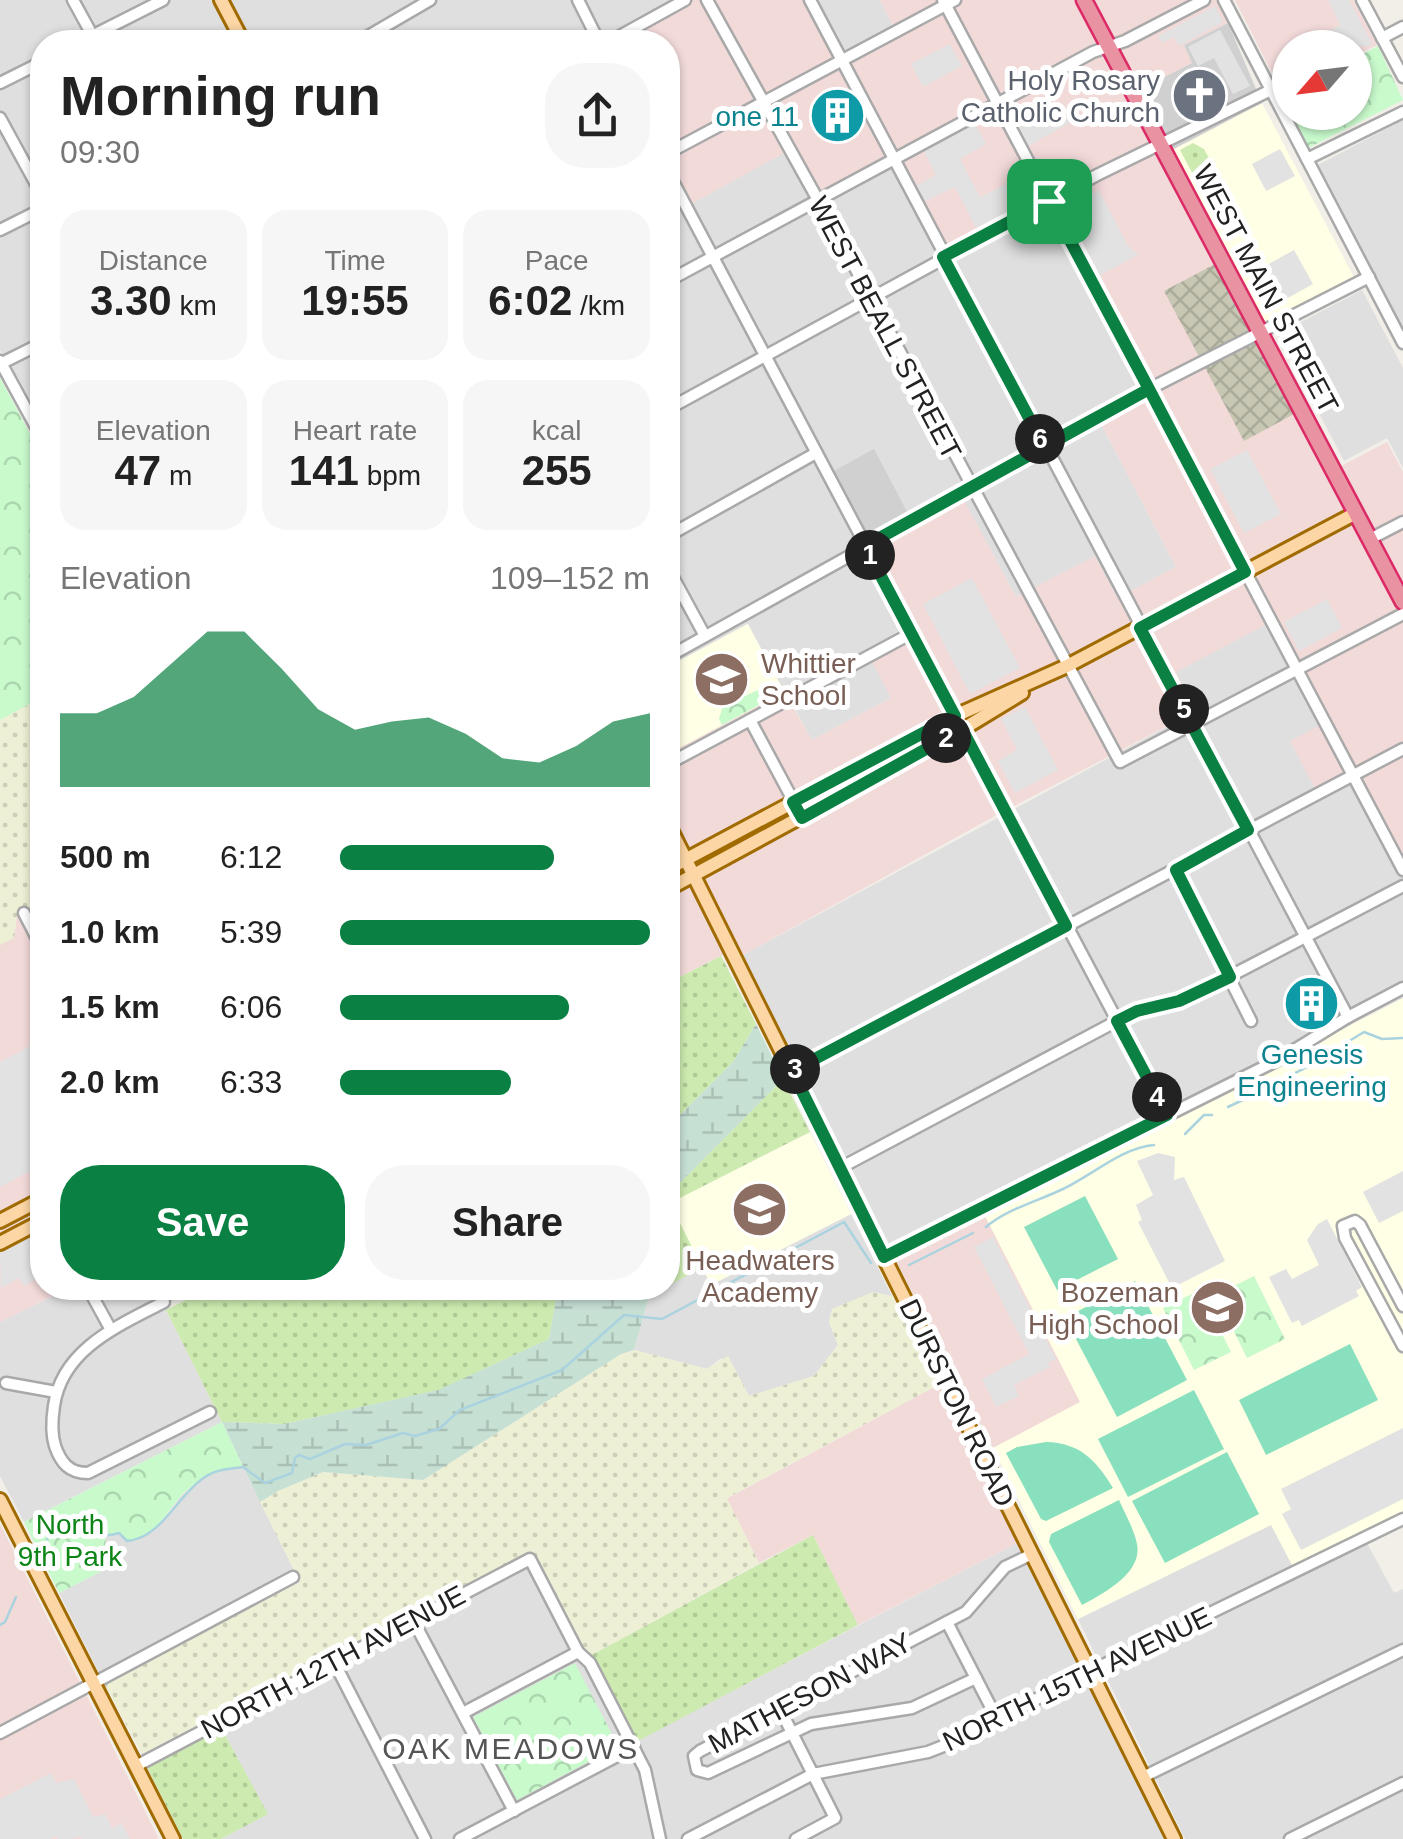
<!DOCTYPE html>
<meta charset="utf-8">
<style>
body{margin:0;font-family:Arial,sans-serif;background:#f6f6f6;color:#222;height:100vh;display:flex;flex-direction:column;font-size:38px;white-space:nowrap}
*{box-sizing:border-box;margin:0}
p{font-size:32px;color:#767676}
.icon{flex:none;width:55px;height:55px;fill:none;stroke:currentColor;stroke-width:2;stroke-linecap:round;stroke-linejoin:round}
.map{position:relative;flex:1;overflow:hidden}
.details{position:absolute;left:30px;top:30px;width:650px;height:1270px;display:flex;flex-direction:column;background:#fff;border-radius:40px;box-shadow:0 2px 8px #0004}
.details>*{flex:none}
.needle{width:65px;rotate:242deg}
.controls{position:absolute;left:1272px;top:30px;display:grid;gap:20px}
.controls a{display:grid;place-items:center;width:100px;height:100px;border-radius:50%;background:#fff;box-shadow:0 2px 8px #0004;font-size:50px}
.pin{position:absolute;display:grid;place-items:center;width:85px;height:85px;color:#fff;margin:-42px;border-radius:20px;box-shadow:0 5px 15px #0006}
.km{position:absolute;width:50px;height:50px;margin:-25px;border-radius:50%;background:#222;color:#fff;font-size:28px;line-height:50px;text-align:center}
.round{display:grid;place-items:center;flex:none;width:105px;height:105px;border-radius:40px;background:#f6f6f6}
.overview{display:flex;align-items:center;justify-content:space-between;height:170px;padding:0 30px}
h1{font-size:55px;font-weight:600;line-height:75px}
.figures{display:grid;grid-template-columns:repeat(3,1fr);gap:15px;height:170px;padding:10px 30px}
.figures div{display:grid;align-content:center;border-radius:25px;background:#f6f6f6;text-align:center}
.figures b{font-size:42px;font-weight:600}
.figures small{font-size:28px;font-weight:400}
.figures p{font-size:28px}
.chart{height:280px;padding:20px 30px}
.chart p{display:flex;justify-content:space-between}
.chart svg{width:100%;height:180px;margin-top:10px;fill:#0b8043;opacity:.7}
.action{display:flex;gap:20px;margin-top:auto;padding:20px 30px}
.action a{flex:1;height:115px;border-radius:40px;background:#0b8043;color:#fff;font-size:40px;font-weight:600;line-height:115px;text-align:center}
.action a+a{background:#f6f6f6;color:#222}
ul{padding:0 30px;list-style:none;font-size:32px}
li{display:grid;grid-template-columns:160px 120px 1fr;align-items:center;height:75px}
li i{height:25px;border-radius:12px;background:#0b8043}
.map>svg:first-child{display:block}
</style>
<div class="map">
<svg width="1403" height="1839" viewBox="0 0 1403 1839">
<defs>
<pattern id="construction-cross-hatch" width="8" height="8" patternUnits="userSpaceOnUse" patternTransform="scale(2.5)"><rect width="8" height="8" fill="#c7c7b4"/><path d="M0 0l8 8M0 8l8-8" fill="none" stroke="#abab9a"/></pattern>
<pattern id="farmland-dots" width="8" height="8" patternUnits="userSpaceOnUse" patternTransform="scale(2.5)"><rect width="8" height="8" fill="#eef0d5"/><path d="M2 2h.1M6 6h.1" fill="none" stroke="#ccceb7" stroke-width="1.8" stroke-linecap="round"/></pattern>
<pattern id="grass-dots" width="8" height="8" patternUnits="userSpaceOnUse" patternTransform="scale(2.5)"><rect width="8" height="8" fill="#cdebb0"/><path d="M2 2h.1M6 6h.1" fill="none" stroke="#b0c997" stroke-width="1.8" stroke-linecap="round"/></pattern>
<pattern id="wetland-marsh" width="20" height="14" patternUnits="userSpaceOnUse" patternTransform="scale(2.5)"><rect width="20" height="14" fill="#c6e0d4"/><path d="M1 5h8M5 5V1M11 12h8M15 12V8" fill="none" stroke="#aac0b6"/></pattern>
<pattern id="park-crowns" width="20" height="18" patternUnits="userSpaceOnUse" patternTransform="scale(2.5)"><rect width="20" height="18" fill="#c8facc"/><path d="M2 6a3 3 0 1 1 6 0M12 15a3 3 0 1 1 6 0" fill="none" stroke="#acd6af"/></pattern>
</defs>
<rect width="100%" height="100%" fill="#f2efe9"/>
<g fill="#e0dfdf">
<path d="M0 0H693L617 42H42V428L0 350Z"/>
<path d="M806 0H880L898 36 842 65Z"/>
<path d="M1403 120V329L1316 166Z"/>
<path d="M793 148 896 153 1053 194 1159 391 1101 424 1176 567 1117 599 1095 557 1016 597 961 496 913 523 873 449 915 636 891 698 812 740 747 624 668 667V182L682 208Z"/>
<path d="M1362 290 1403 368V468L1387 438 1344 461 1278 334Z"/>
<path d="M1271 622 1403 871V998L895 1259 743 955 1196 711 1175 672Z"/>
<path d="M851 1214 892 1296 829 1322 838 1345 814 1376 749 1396 721 1358 707 1369 634 1350 649 1296 702 1267 711 1285Z"/>
<path d="M69 1288H155L222 1422 24 1522 0 1476V1322Z"/>
<path d="M243 1467 300 1582 104 1683 59 1593 104 1570 106 1536 119 1533 127 1541H135L163 1521 180 1497 204 1477 215 1472Z"/>
<path d="M1271 1525 1362 1534 1394 1593 1403 1589V1839H1185L1078 1619Z"/>
<path d="M1019 1542 1167 1839H221L267 1814 215 1716 531 1551 582 1649 592 1655 638 1740Z"/>
</g>
<g fill="#f2dad9">
<path d="M693 0H806L842 65 898 36 880 0H1216L1228 23 1184 45 1192 63 1141 89 1341 466 1387 442 1403 472V870L1353 776 1318 794 1290 741 1324 723 1271 622 1176 672 1196 711 995 816 743 955 738 947 668 983V754L784 692 812 740 891 698 870 658 914 636 869 547 961 495 1016 597 1095 556 1117 598 1176 567 1101 424 1158 391 1053 194 948 247 897 154 819 195 793 148 682 209 668 182V42H617Z"/>
<path d="M1235 0H1353L1377 45 1355 56V48H1290V89L1282 93Z"/>
<path d="M18 907 30 909 42 929V1288H69L0 1322V945L14 937Z"/>
<path d="M984 1214 1081 1402 993 1448 895 1259Z"/>
<path d="M938 1385 1019 1542 858 1625 813 1535 759 1563 726 1499Z"/>
<path d="M0 1524 159 1839H0Z"/>
</g>
<g fill="#ffffe5">
<path d="M1262 103 1356 281 1267 328 1172 150Z"/>
<path d="M748 624 784 692 668 754V667Z"/>
<path d="M1403 998V1513L1294 1569 1271 1525 1078 1619 993 1448 1080 1402 984 1214Z"/>
<path d="M810 1132 851 1214 711 1285 669 1203Z"/>
</g>
<g fill="#d0d0d0">
<path d="M1228 23 1262 103 1172 150 1141 89 1192 63 1184 45Z"/>
<path d="M874 449 913 523 869 547 830 473Z"/>
</g>
<path fill="url(#construction-cross-hatch)" d="M1215 264 1294 414 1244 441 1164 291Z"/>
<g fill="url(#farmland-dots)">
<path d="M42 697V929L30 909 18 907 14 938 0 945V720Z"/>
<path d="M873 1292 892 1296 938 1385 727 1498 759 1563 592 1655 582 1649 531 1551 142 1754 104 1683 300 1582 260 1502 278 1491 323 1472 423 1480 621 1354 634 1350 707 1369 728 1356 749 1396 814 1376 838 1345 829 1322 832 1309Z"/>
</g>
<g fill="url(#grass-dots)">
<path d="M1193 143 1204 149 1234 204 1231 210 1235 224 1223 231 1180 150Z"/>
<path d="M721 956 756 1024 733 1062 668 1127V983Z"/>
<path d="M783 1079 810 1132 670 1203 702 1267 668 1286V1195Z"/>
<path d="M209 1288H558L549 1339 439 1390 284 1424 222 1422 166 1310Z"/>
<path d="M813 1535 858 1625 638 1741 592 1655Z"/>
<path d="M219 1724 268 1814 221 1839H183L145 1763Z"/>
</g>
<g fill="url(#wetland-marsh)">
<path d="M756 1024 783 1079 668 1195V1127L733 1062Z"/>
<path d="M558 1288H643L649 1296 634 1350 621 1354 423 1480 323 1472 278 1491 260 1502 222 1422 284 1424 438 1390 549 1339Z"/>
</g>
<g fill="url(#park-crowns)">
<path d="M1378 46 1403 100 1308 148 1291 113 1355 112V58Z"/>
<path d="M0 378 42 456V697L0 720Z"/>
<path d="M773 683 779 694 722 725 719 719 722 709 719 700 721 691 732 688 745 696Z"/>
<path d="M1254 1276 1285 1339 1247 1358 1216 1295Z"/>
<path d="M1200 1290 1231 1352 1194 1370 1163 1308Z"/>
<path d="M222 1422 243 1467C218 1470 198 1478 180 1497 164 1515 154 1539 127 1541L119 1534 106 1536 104 1570 59 1593 24 1522Z"/>
<path d="M575 1663 618 1746 517 1800 473 1717Z"/>
</g>
<g fill="#88e0be">
<path d="M1085 1196 1118 1259 1057 1290 1024 1227Z"/>
<path d="M1135 1281 1187 1380 1117 1417 1065 1318Z"/>
<path d="M1350 1344 1378 1400 1266 1455 1239 1400Z"/>
<path d="M1194 1390 1224 1449 1128 1497 1098 1439Z"/>
<path d="M1046 1442C1080 1443 1096 1460 1113 1488L1046 1521 1041 1519 1006 1453 1017 1447Z"/>
<path d="M1227 1452 1259 1514 1165 1563 1132 1501Z"/>
<path d="M1119 1500C1125 1514 1134 1529 1137 1544 1143 1573 1103 1594 1082 1605L1049 1542 1051 1534Z"/>
</g>
<g fill="#e2e2e2">
<path d="M1328 0H1349L1373 45 1358 47 1360 53 1355 56V48L1308 47 1306 42 1340 25Z"/>
<path d="M1215 6 1223 22 1179 46 1174 37 1162 43 1158 36Z"/>
<path d="M1220 30 1250 86 1233 94 1214 58 1198 66 1188 47Z"/>
<path d="M950 44 962 66 923 87 911 64Z"/>
<path d="M1060 105 1070 123 1026 147 1016 128Z"/>
<path d="M975 124 986 144 960 159 980 197 1020 177 1032 199 976 228 955 187 924 202 916 186 936 175 924 151Z"/>
<path d="M1280 149 1295 176 1266 191 1252 164Z"/>
<path d="M1099 190 1128 246 1138 255 1100 275 1065 209Z"/>
<path d="M1294 250 1313 284 1275 305 1256 271Z"/>
<path d="M1247 450 1281 514 1244 533 1210 469Z"/>
<path d="M972 578 1020 668 970 694 923 604Z"/>
<path d="M1327 599 1342 628 1299 651 1284 622Z"/>
<path d="M1025 707 1058 770 1015 793 998 761 1017 750 1001 719Z"/>
<path d="M42 1040V1124L39 1126 42 1133V1165L0 1187V1062Z"/>
<path d="M1158 1153 1175 1157 1174 1180 1184 1177 1225 1261 1172 1288 1138 1222 1142 1220 1136 1205 1153 1195 1137 1161Z"/>
<path d="M1403 1171V1211L1379 1223 1363 1192Z"/>
<path d="M1327 1219 1362 1287 1356 1291 1359 1296 1302 1326 1299 1320 1292 1323 1269 1277 1286 1269 1292 1279 1319 1265 1307 1240 1318 1224Z"/>
<path d="M42 1227V1276L24 1286 19 1278 1 1288 0 1250Z"/>
<path d="M993 1237 1056 1359 1048 1363 1050 1367 1014 1385 1019 1396 996 1407 982 1379 1029 1354 974 1247Z"/>
<path d="M1403 1428V1499L1301 1550 1282 1514 1291 1509 1281 1489Z"/>
<path d="M51 1773 56 1783 74 1779 93 1817 105 1814 112 1828 122 1823 130 1839H82L79 1836 72 1839H58L56 1836 50 1839H0V1799Z"/>
</g>
<g fill="none" stroke-linecap="round" stroke-linejoin="round">
<g stroke="#aad3df" stroke-width="2.5">
<path d="M1273 1084C1288 1075 1304 1071 1317 1060L1332 1062 1341 1046 1364 1032 1382 1039 1403 1038"/>
<path d="M1228 1107 1251 1096"/>
<path d="M1185 1134 1204 1115H1212"/>
<path d="M986 1227C1007 1209 1038 1201 1063 1189 1093 1175 1121 1148 1154 1145"/>
<path d="M909 1265 973 1233"/>
<path d="M47 1539 65 1527C85 1529 99 1540 119 1533L127 1541C162 1538 177 1495 205 1477 216 1469 230 1469 243 1467L265 1483 292 1473 295 1458 299 1455 310 1459 345 1444 366 1445 403 1433 415 1436 439 1429 460 1410 562 1370 624 1315 662 1319 844 1222 871 1263"/>
<path d="M0 1625 5 1622 16 1597"/>
</g>
<defs>
<g id="minor">
<path d="M73 0 96 42"/>
<path d="M578 0 599 42"/>
<path d="M707 0 838 236 1120 762 1403 614"/>
<path d="M810 0 1348 1017"/>
<path d="M943 0 1403 870"/>
<path d="M1224 0 1403 343"/>
<path d="M1362 0 1403 77"/>
<path d="M1382 38 1403 27"/>
<path d="M80 42 163 0"/>
<path d="M358 42 430 0"/>
<path d="M609 42 685 0"/>
<path d="M0 83 42 62"/>
<path d="M0 118 42 195"/>
<path d="M668 153 955 0"/>
<path d="M1307 159 1403 112"/>
<path d="M668 172 1167 1115"/>
<path d="M0 230 42 209"/>
<path d="M668 281 1093 52 1125 41 1204 0"/>
<path d="M0 361 42 438"/>
<path d="M2 363 42 343"/>
<path d="M668 409 1097 175 1271 90"/>
<path d="M668 536 816 453"/>
<path d="M1370 539 1403 522"/>
<path d="M668 568 705 636"/>
<path d="M668 657 1149 389 1369 277"/>
<path d="M750 720 802 817"/>
<path d="M668 764 912 633"/>
<path d="M1175 870 1251 1021"/>
<path d="M24 913 42 948"/>
<path d="M792 1071 1403 749"/>
<path d="M840 1168 1117 1021 1137 1011 1190 997 1403 886"/>
<path d="M884 1257 1278 1060 1348 1017 1403 988"/>
<path d="M88 1288 111 1330"/>
<path d="M164 1302C118 1326 62 1349 54 1406 52 1419 51 1433 55 1446 61 1463 69 1473 88 1473L210 1412"/>
<path d="M1403 1306 1360 1225 1355 1221 1343 1226 1345 1238 1403 1346"/>
<path d="M6 1383 56 1392"/>
<path d="M413 1620 514 1811"/>
<path d="M947 1622 997 1719"/>
<path d="M334 1662 425 1839"/>
<path d="M976 1678 912 1708 811 1724 708 1773 697 1770 694 1756 700 1751 966 1612 1005 1567 1032 1554"/>
<path d="M780 1709 835 1818 796 1839"/>
<path d="M463 1713 578 1652"/>
<path d="M0 1733 293 1577"/>
<path d="M136 1766 530 1559 578 1652 590 1663 645 1770 660 1839"/>
<path d="M1143 1777 1403 1650"/>
<path d="M460 1839 634 1747"/>
<path d="M688 1839 813 1774 928 1752 951 1743 1091 1671 1403 1519"/>
<path d="M1290 1839 1403 1783"/>
</g>
<g id="major">
<path d="M221 0 243 42"/>
<path d="M668 824 1174 1839"/>
<path d="M668 869 955 716 1067 666 1356 513"/>
<path d="M668 889 963 729 1022 693"/>
<path d="M0 1221 42 1199"/>
<path d="M0 1243 42 1221"/>
<path d="M0 1500 173 1839"/>
</g>
<path id="highway" d="M1084 0 1403 602"/>
</defs>
<use href="#minor" stroke="#a9a9a9" stroke-width="15"/>
<use href="#major" stroke="#a06b00" stroke-width="18"/>
<use href="#highway" stroke="#dc2a67" stroke-width="19"/>
<use href="#minor" stroke="#fff" stroke-width="10"/>
<use href="#major" stroke="#fcd6a4" stroke-width="12"/>
<use href="#highway" stroke="#e892a2" stroke-width="14"/>
</g>
<g fill="none" stroke-linecap="round" stroke-linejoin="round">
<defs>
<path id="route" d="M1049 201 1149 389 865 546 955 716 793 802 802 818 962 729 1066 926 792 1071 884 1257 1167 1115 1117 1021 1137 1011 1179 1001 1230 977 1176 870 1248 830 1140 628 1245 572 1149 389 1044 446 943 257 1049 201"/>
</defs>
<use href="#route" stroke="#fff" stroke-width="20"/>
<use href="#route" stroke="#0b8043" stroke-width="12"/>
</g>
<defs>
<symbol id="church-disc" viewBox="-11 -11 22 22"><circle r="9.5" fill="#6b7280" stroke="#fff"/><path d="M-1.2-6h2.4v3.5h3.3v2.4h-3.3V6h-2.4V-.1h-3.3v-2.4h3.3Z" fill="#fff"/></symbol>
<symbol id="building-disc" viewBox="-11 -11 22 22"><circle r="9.5" fill="#0f9aa8" stroke="#fff"/><path d="M-4-6H4V6H1V3H-1V6H-4ZM-2.5-4.3h1.7v1.8h-1.7ZM.8-4.3h1.7v1.8H.8ZM-2.5-1h1.7V.8h-1.7ZM.8-1h1.7V.8H.8Z" fill="#fff"/></symbol>
<symbol id="school-disc" viewBox="-11 -11 22 22"><circle r="9.5" fill="#8d6e63" stroke="#fff"/><path d="M0-5L7-2L0 1L-7-2ZM-4 1L0 2.5L4 1V4Q0 6-4 4Z" fill="#fff"/></symbol>
</defs>
<g fill-rule="evenodd">
<use href="#church-disc" x="1168" y="64" width="63" height="63"/>
<use href="#building-disc" x="806" y="84" width="63" height="63"/>
<use href="#school-disc" x="690" y="648" width="63" height="63"/>
<use href="#building-disc" x="1280" y="972" width="63" height="63"/>
<use href="#school-disc" x="728" y="1178" width="63" height="63"/>
<use href="#school-disc" x="1186" y="1276" width="63" height="63"/>
</g>
<g text-anchor="middle" dominant-baseline="central" stroke-width="10" stroke-linejoin="round" paint-order="stroke">
<g font-size="28" fill="#5b616d" stroke="#fff" text-anchor="end">
<text x="1160" y="80">Holy Rosary<tspan x="1160" dy="32">Catholic Church</tspan></text>
</g>
<g font-size="28" fill="#0d838f" stroke="#fff" text-anchor="end">
<text x="799" y="116">one 11</text>
<text x="1312" y="1054" text-anchor="middle">Genesis<tspan x="1312" dy="32">Engineering</tspan></text>
</g>
<g font-size="28" fill="#222" stroke="#fff">
<text transform="translate(1266 289) rotate(62)">WEST MAIN STREET</text>
<text transform="translate(885 328) rotate(62)">WEST BEALL STREET</text>
<text transform="translate(957 1403) rotate(64)">DURSTON ROAD</text>
<text transform="translate(333 1662) rotate(-28)">NORTH 12TH AVENUE</text>
<text transform="translate(1077 1679) rotate(-26)">NORTH 15TH AVENUE</text>
<text transform="translate(810 1693) rotate(-28)">MATHESON WAY</text>
</g>
<g font-size="28" fill="#785e54" stroke="#fff" text-anchor="start">
<text x="761" y="663">Whittier<tspan x="761" dy="32">School</tspan></text>
<text x="760" y="1260" text-anchor="middle">Headwaters<tspan x="760" dy="32">Academy</tspan></text>
<text x="1179" y="1292" text-anchor="end">Bozeman<tspan x="1179" dy="32">High School</tspan></text>
</g>
<g font-size="28" fill="#0c8416" stroke="#fff">
<text x="70" y="1524">North<tspan x="70" dy="32">9th Park</tspan></text>
</g>
<g font-size="30" letter-spacing="2.5" fill="#555" stroke="#fff">
<text x="511" y="1748">OAK MEADOWS</text>
</g>
</g>
</svg>
<div class="controls">
<a><svg class="needle" viewBox="-14 -14 28 28"><path d="M0-13l5 13h-10z" fill="#e53935"/><path d="M0 13l5-13h-10z" fill="#767676"/></svg></a>
</div>
<div class="pin" style="left:1049px;top:201px;background:#1e9e55"><svg class="icon" aria-label="arrive" viewBox="0 0 24 24"><path d="M6 21V4h12l-3 4 3 4H6"/></svg></div>
<b class="km" style="left:870px;top:555px">1</b>
<b class="km" style="left:946px;top:738px">2</b>
<b class="km" style="left:795px;top:1069px">3</b>
<b class="km" style="left:1157px;top:1097px">4</b>
<b class="km" style="left:1184px;top:709px">5</b>
<b class="km" style="left:1040px;top:439px">6</b>
<section class="details">
<div class="overview"><div><h1>Morning run</h1><p>09:30</p></div><a class="round"><svg class="icon" aria-label="share" viewBox="0 0 24 24"><path d="M12 15V3M7 8l5-5 5 5M5 13v7h14v-7"/></svg></a></div>
<div class="figures">
<div><p>Distance</p><b>3.30<small> km</small></b></div>
<div><p>Time</p><b>19:55</b></div>
<div><p>Pace</p><b>6:02<small> /km</small></b></div>
</div>
<div class="figures">
<div><p>Elevation</p><b>47<small> m</small></b></div>
<div><p>Heart rate</p><b>141<small> bpm</small></b></div>
<div><p>kcal</p><b>255</b></div>
</div>
<div class="chart"><p><span>Elevation</span>109–152 m</p>
<svg viewBox="0 0 160 44" preserveAspectRatio="none"><path d="M0 44V26L10 26L20 22L30 14L40 6L50 6L60 15L70 25L80 30L90 28L100 27L110 31L120 37L130 38L140 34L150 28L160 26V44z"/></svg>
</div>
<ul>
<li><b>500 m</b>6:12<i style="width:69%"></i></li>
<li><b>1.0 km</b>5:39<i style="width:100%"></i></li>
<li><b>1.5 km</b>6:06<i style="width:74%"></i></li>
<li><b>2.0 km</b>6:33<i style="width:55%"></i></li>
</ul>
<div class="action"><a>Save</a><a>Share</a></div>
</section>
</div>
